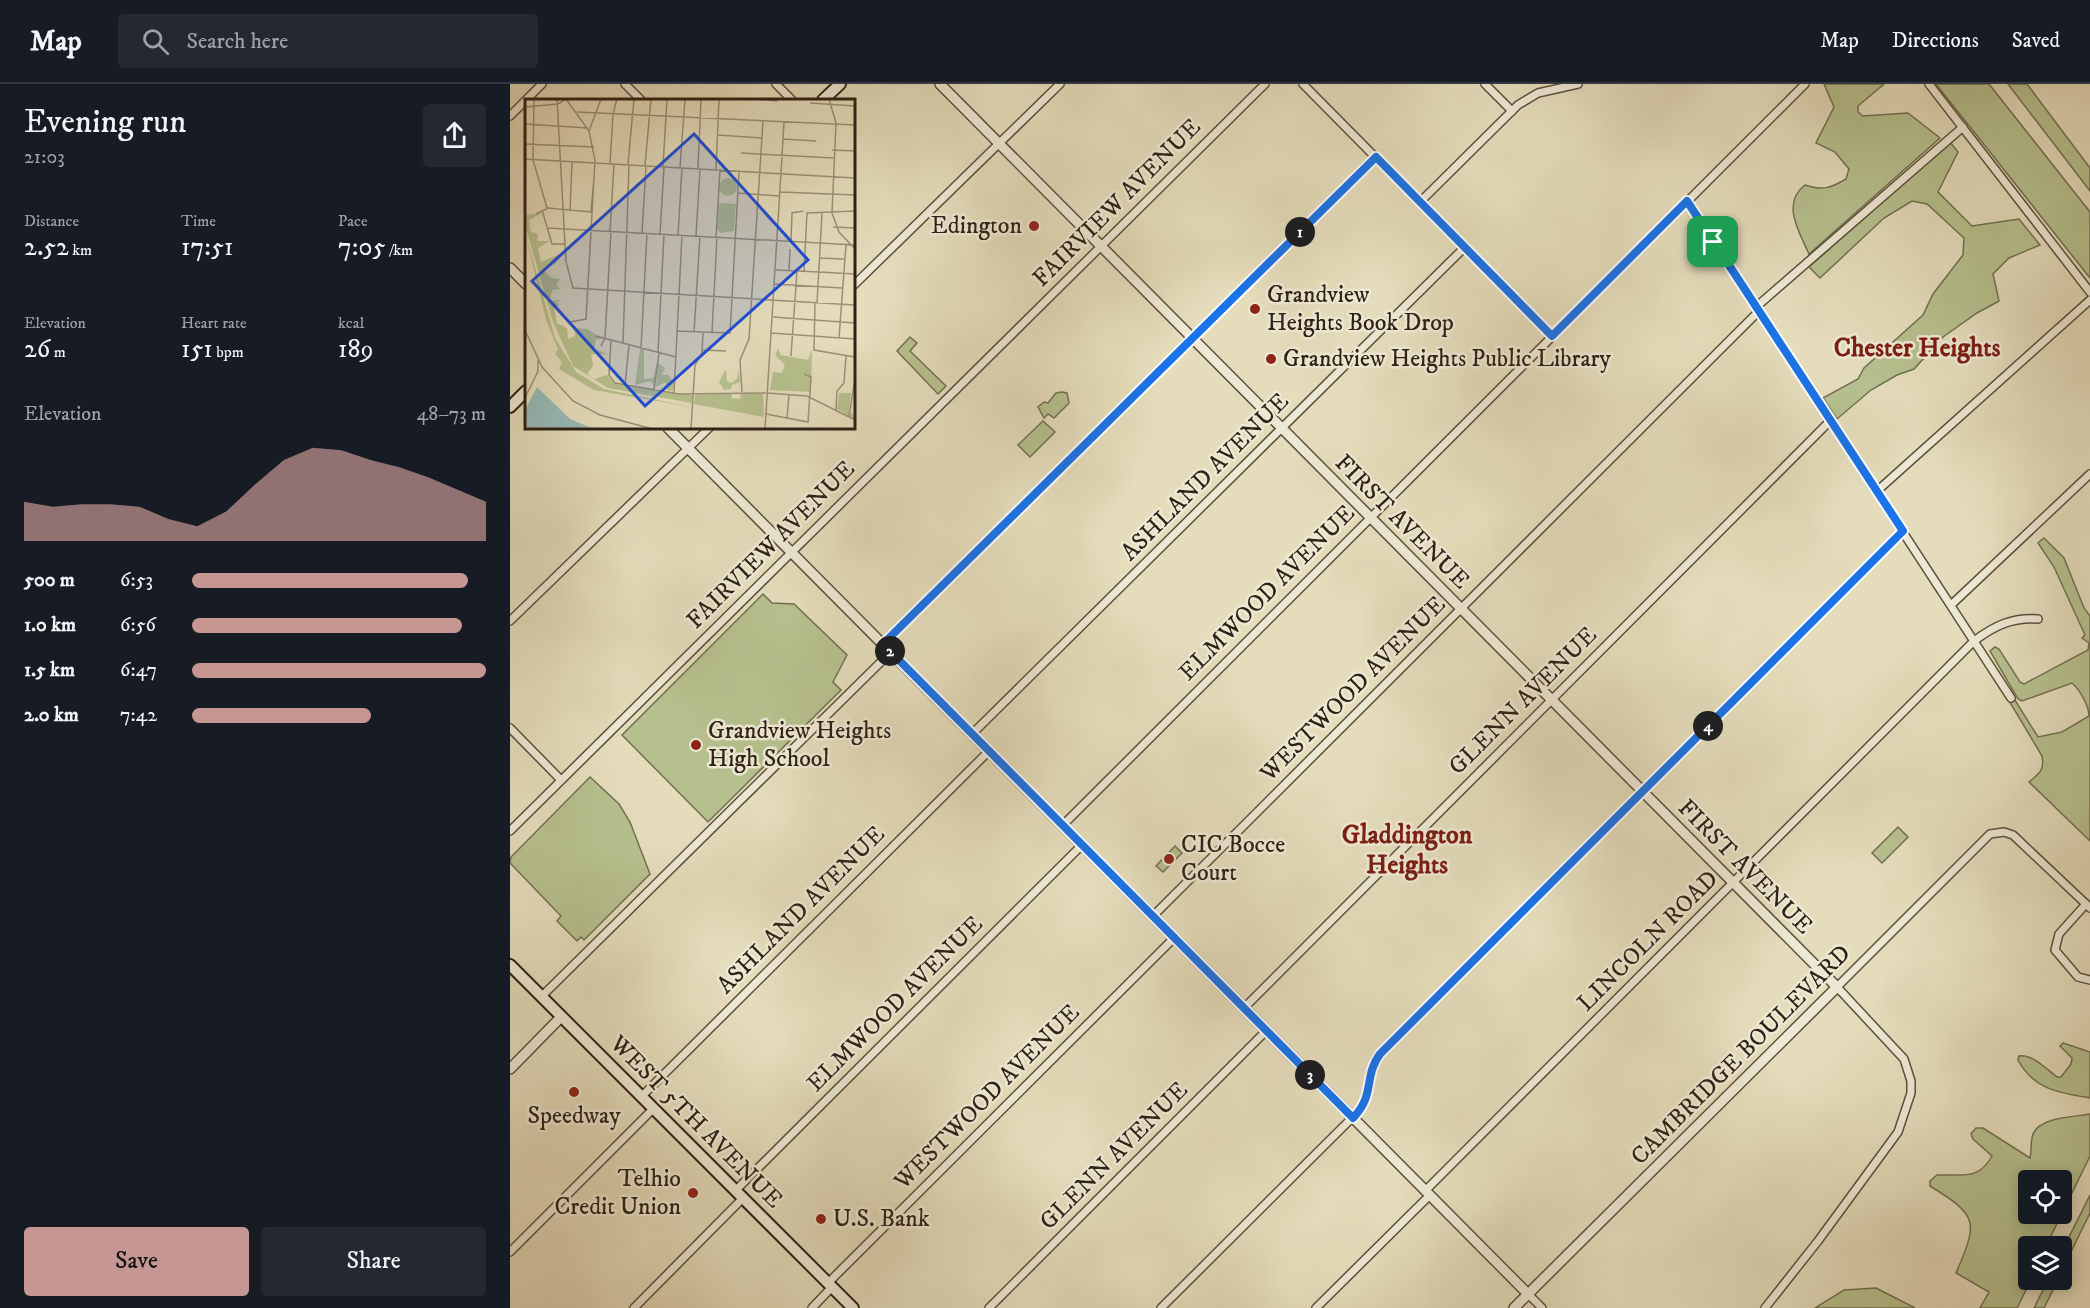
<!DOCTYPE html>
<meta charset="utf-8">
<style>
body{margin:0;font-family:"IM FELL DW Pica",serif;background:#242831;color:#f1f3f6;height:100vh;display:flex;flex-direction:column;font-size:22px;white-space:nowrap}
*{box-sizing:border-box;margin:0}
p{font-size:20px;color:#9ea1a6}
.icon{flex:none;width:33px;height:33px;fill:none;stroke:currentColor;stroke-width:2;stroke-linecap:round;stroke-linejoin:round}
.map{position:relative;flex:1;overflow:hidden}
.drawer{display:flex;flex-direction:column;background:#171b24;width:510px}
.drawer>*{flex:none}
.tools{position:absolute;left:1508px;top:1086px;display:grid;gap:12px}
.tools a{display:grid;place-items:center;width:54px;height:54px;border-radius:6px;background:#171b24;box-shadow:0 3px 15px #0003;font-size:30px}
.pin{position:absolute;display:grid;place-items:center;width:51px;height:51px;color:#fff;margin:-26px;border-radius:12px;box-shadow:0 3px 9px #0006}
.km{position:absolute;width:30px;height:30px;margin:-15px;border-radius:50%;background:#222;color:#fff;font-size:16px;line-height:30px;text-align:center}
.round{display:grid;place-items:center;flex:none;width:63px;height:63px;border-radius:6px;background:#242831}
.summary{display:flex;align-items:center;justify-content:space-between;height:102px;padding:0 24px}
h1{font-size:33px;font-weight:600;line-height:45px}
.metrics{display:grid;grid-template-columns:repeat(3,1fr);gap:9px;height:102px;padding:6px 24px}
.metrics div{display:grid;align-content:center}
.metrics b{font-size:26px;font-weight:600}
.metrics small{font-size:16px;font-weight:400}
.metrics p{font-size:16px}
.chart{height:168px;padding:12px 24px}
.chart p{display:flex;justify-content:space-between}
.chart svg{width:100%;height:108px;margin-top:6px;fill:#c59692;opacity:.7}
.primary-button{display:flex;gap:12px;margin-top:auto;padding:12px 24px}
.primary-button a{flex:1;height:69px;border-radius:6px;background:#c59692;color:#111;font-size:24px;font-weight:600;line-height:69px;text-align:center}
.primary-button a+a{background:#242831;color:#f1f3f6}
ul{padding:0 24px;list-style:none;font-size:20px}
li{display:grid;grid-template-columns:96px 72px 1fr;align-items:center;height:45px}
li i{height:15px;border-radius:8px;background:#c59692}
header{display:flex;align-items:center;gap:36px;box-sizing:border-box;height:84px;padding:0 30px;background:#171b24;border-bottom:2px solid #363941}
header strong{font-size:28px}
nav{display:flex;gap:33px;margin-inline-start:auto;font-size:21px}
.search{width:420px;height:54px;background:#242831;display:flex;align-items:center;gap:15px;box-sizing:border-box;padding:0 21px;border-radius:6px;color:#9ea1a6;font-size:22px}
main{display:flex;flex:1;min-height:0}
.map>svg:first-child{display:block}
</style>
<header>
<strong>Map</strong>
<div class="search"><svg class="icon" aria-label="search" viewBox="0 0 24 24"><circle cx="10" cy="10" r="6"/><path d="M15 15l6 6"/></svg>Search here</div>
<nav><a>Map</a><a>Directions</a><a>Saved</a></nav>
</header>
<main>
<section class="drawer">
<div class="summary"><div><h1>Evening run</h1><p>21:03</p></div><a class="round"><svg class="icon" aria-label="share" viewBox="0 0 24 24"><path d="M12 15V3M7 8l5-5 5 5M5 13v7h14v-7"/></svg></a></div>
<div class="metrics">
<div><p>Distance</p><b>2.52<small> km</small></b></div>
<div><p>Time</p><b>17:51</b></div>
<div><p>Pace</p><b>7:05<small> /km</small></b></div>
</div>
<div class="metrics">
<div><p>Elevation</p><b>26<small> m</small></b></div>
<div><p>Heart rate</p><b>151<small> bpm</small></b></div>
<div><p>kcal</p><b>189</b></div>
</div>
<div class="chart"><p><span>Elevation</span>48–73 m</p>
<svg viewBox="0 0 160 44" preserveAspectRatio="none"><path d="M0 44V28L10 30L20 29L30 29L40 30L50 35L60 38L70 32L80 21L90 11L100 6L110 7L120 11L130 14L140 18L150 23L160 28V44z"/></svg>
</div>
<ul>
<li><b>500 m</b>6:53<i style="width:94%"></i></li>
<li><b>1.0 km</b>6:56<i style="width:92%"></i></li>
<li><b>1.5 km</b>6:47<i style="width:100%"></i></li>
<li><b>2.0 km</b>7:42<i style="width:61%"></i></li>
</ul>
<div class="primary-button"><a>Save</a><a>Share</a></div>
</section>
<div class="map">
<svg width="1580" height="1224" viewBox="0 0 1580 1224">
<rect width="100%" height="100%" fill="#e4dcbb"/>
<filter id="stains"><feTurbulence type="fractalNoise" baseFrequency=".00333" numOctaves="4"/><feColorMatrix values="0 0 0 0 .2 0 0 0 0 .09 0 0 0 0 .02 0 0 0 .5 -.17"/></filter>
<radialGradient id="worn" r=".72"><stop offset=".6" stop-color="#630" stop-opacity="0"/><stop offset="1" stop-color="#630" stop-opacity=".3"/></radialGradient>
<g fill="#b6c08e" stroke="#727052" stroke-width="1.5" fill-rule="evenodd">
<path d="M1314 0H1374L1348 22V28L1353 32 1398 29 1430 54 1299 170C1289 148 1271 119 1295 101 1312 107 1321 104 1336 95L1339 85 1325 68 1306 59 1324 23Z"/>
<path d="M1426 0H1479L1580 128V194Z"/>
<path d="M1498 0H1517L1580 84V107Z"/>
<path d="M1440 58 1448 68 1428 108 1462 142 1509 135 1530 161 1499 174 1483 190 1489 217 1467 229 1433 253 1404 285 1387 291 1361 306 1327 335 1313 314 1348 295 1354 284 1413 231 1423 210 1453 171 1454 154 1417 120 1402 117 1374 134 1310 194 1299 183Z"/>
<path d="M400 253 407 259 400 267 436 302 428 310 387 267Z"/>
<path d="M552 308 557 309 559 319 544 334 538 330 534 334 528 323 534 318 538 319 546 309Z"/>
<path d="M533 337 545 348 520 373 508 361Z"/>
<path d="M1534 454 1554 474 1574 524 1580 532V757L1519 698C1529 690 1535 686 1532 672L1498 615 1503 613 1528 653 1552 648 1579 632C1579 622 1570 606 1562 599L1512 617 1508 615 1480 567 1485 563 1489 565 1510 598 1514 600 1578 566 1579 559 1572 554 1575 551 1544 483 1528 459Z"/>
<path d="M253 510 262 519 284 520 337 571 323 598 331 606 198 738 112 651Z"/>
<path d="M80 693 109 720 120 738 140 790 74 856 71 853 67 857 47 837 51 832 0 779 1 773Z"/>
<path d="M1388 743 1398 753 1372 779 1362 769Z"/>
<path d="M665 762 672 769 653 788 646 782Z"/>
<path d="M1553 959 1580 968V1014C1550 1009 1524 1006 1508 976L1509 972C1523 970 1536 985 1547 993H1551L1561 980 1562 974 1550 962Z"/>
<path d="M1580 1030V1072L1536 1162H1518V1196H1521L1507 1224H1470L1479 1208 1446 1189C1468 1138 1469 1132 1420 1102V1097L1427 1091C1453 1090 1468 1097 1482 1072L1463 1055 1461 1050 1466 1044H1473L1520 1074C1522 1066 1520 1058 1523 1050 1530 1033 1564 1033 1580 1030ZM1518 1096H1551V1130H1518Z"/>
<path d="M1580 1111V1129L1551 1188V1169Z"/>
<path d="M1538 1196H1548L1534 1224H1524Z"/>
<path d="M1366 1204 1405 1224H1305L1334 1206Z"/>
</g>
<g fill="none" stroke-linecap="round" stroke-linejoin="round">
<defs>
<g id="minor">
<path d="M115 0 131 16"/>
<path d="M266 0 282 16"/>
<path d="M793 0 1042 252"/>
<path d="M975 0 1002 27"/>
<path d="M1419 0 1580 208"/>
<path d="M0 32 32 0"/>
<path d="M1177 117 1501 614"/>
<path d="M910 118 1008 21 1028 9 1068 0"/>
<path d="M344 201 550 0"/>
<path d="M1246 223 1453 43"/>
<path d="M1367 407 1580 216"/>
<path d="M1441 521 1580 390"/>
<path d="M0 537 199 344"/>
<path d="M373 560 865 73"/>
<path d="M0 644 51 696"/>
<path d="M462 650 955 163"/>
<path d="M553 741 1295 0"/>
<path d="M0 747 755 0"/>
<path d="M1580 824 1576 820 1549 850 1545 866 1568 893 1580 896"/>
<path d="M643 832 1249 227"/>
<path d="M31 913 381 568"/>
<path d="M734 924 1320 337"/>
<path d="M131 1013 479 667"/>
<path d="M225 1107 572 761"/>
<path d="M915 1107 1464 557C1484 542 1502 533 1528 535"/>
<path d="M0 1168 143 1025"/>
<path d="M318 1199 664 854"/>
<path d="M1018 1210 1032 1224"/>
<path d="M124 1224 233 1114"/>
<path d="M302 1224 322 1203"/>
<path d="M479 1224 756 947"/>
<path d="M651 1224 849 1027C862 1009 856 988 870 970L1393 447"/>
<path d="M806 1224 919 1112"/>
<path d="M1255 1224 1308 1157 1388 1048 1401 1009V997L1394 975 1327 903 1480 750 1494 748 1503 751 1576 820"/>
</g>
<g id="tertiary">
<path d="M430 0 1327 903 1004 1224"/>
<path d="M0 184 16 200"/>
<path d="M158 344 1018 1210"/>
<path d="M0 985 51 933"/>
</g>
<g id="secondary">
<path d="M313 16 330 0"/>
<path d="M0 323 16 307"/>
<path d="M0 881 343 1224"/>
</g>
</defs>
<use href="#minor" stroke="#5c503e" stroke-width="10"/>
<use href="#tertiary" stroke="#5c503e" stroke-width="12"/>
<use href="#secondary" stroke="#2e2115" stroke-width="14"/>
<use href="#minor" stroke="#ede8d3" stroke-width="7"/>
<use href="#tertiary" stroke="#ede8d3" stroke-width="9"/>
<use href="#secondary" stroke="#ede8d3" stroke-width="10"/>
</g>
<g fill="none" stroke-linecap="round" stroke-linejoin="round">
<defs>
<path id="route" d="M866 73 1042 252 1177 117 1393 447 870 970C853 993 866 1010 843 1034L373 560Z"/>
</defs>
<use href="#route" stroke="#fff" stroke-width="12"/>
<use href="#route" stroke="#1a73e8" stroke-width="8"/>
</g>
<g fill="#8f2418" stroke="#ede8d3" stroke-width="2">
<circle cx="524" cy="142" r="6"/>
<circle cx="745" cy="225" r="6"/>
<circle cx="761" cy="275" r="6"/>
<circle cx="186" cy="661" r="6"/>
<circle cx="659" cy="775" r="6"/>
<circle cx="64" cy="1008" r="6"/>
<circle cx="183" cy="1109" r="6"/>
<circle cx="311" cy="1135" r="6"/>
</g>
<g text-anchor="middle" dominant-baseline="central" stroke-width="5" stroke-linejoin="round" paint-order="stroke">
<g font-size="24" fill="#2e2115" stroke="#ede8d3">
<text transform="translate(607 119) rotate(-45)">FAIRVIEW AVENUE</text>
<text transform="translate(695 393) rotate(-45)">ASHLAND AVENUE</text>
<text transform="translate(892 438) rotate(45)">FIRST AVENUE</text>
<text transform="translate(261 461) rotate(-45)">FAIRVIEW AVENUE</text>
<text transform="translate(757 509) rotate(-45)">ELMWOOD AVENUE</text>
<text transform="translate(843 605) rotate(-45)">WESTWOOD AVENUE</text>
<text transform="translate(1013 617) rotate(-45)">GLENN AVENUE</text>
<text transform="translate(1235 783) rotate(45)">FIRST AVENUE</text>
<text transform="translate(291 826) rotate(-45)">ASHLAND AVENUE</text>
<text transform="translate(1138 857) rotate(-45)">LINCOLN ROAD</text>
<text transform="translate(385 920) rotate(-45)">ELMWOOD AVENUE</text>
<text transform="translate(1231 971) rotate(-45)">CAMBRIDGE BOULEVARD</text>
<text transform="translate(477 1013) rotate(-45)">WESTWOOD AVENUE</text>
<text transform="translate(186 1038) rotate(45)">WEST 5TH AVENUE</text>
<text transform="translate(604 1072) rotate(-45)">GLENN AVENUE</text>
</g>
<g font-size="24" fill="#2e2115" stroke="#ede8d3" text-anchor="start">
<text x="512" y="142" text-anchor="end">Edington</text>
<text x="757" y="211">Grandview<tspan x="757" dy="28">Heights Book Drop</tspan></text>
<text x="773" y="275">Grandview Heights Public Library</text>
<text x="198" y="647">Grandview Heights<tspan x="198" dy="28">High School</tspan></text>
<text x="671" y="761">CIC Bocce<tspan x="671" dy="28">Court</tspan></text>
<text x="64" y="1032" text-anchor="middle">Speedway</text>
<text x="171" y="1095" text-anchor="end">Telhio<tspan x="171" dy="28">Credit Union</tspan></text>
<text x="323" y="1135">U.S. Bank</text>
</g>
<g font-size="26" font-weight="bold" fill="#7a1f14" stroke="#ede8d3">
<text x="1407" y="264">Chester Heights</text>
<text x="897" y="751">Gladdington<tspan x="897" dy="30">Heights</tspan></text>
</g>
</g>
<g transform="translate(15 15)">
<rect width="330" height="330" fill="#e4dcbb"/>
<path d="M194 88a9 9 0 1 1 18 0a9 9 0 1 1-18 0ZM194 104 211 105 209 132 195 134 192 130ZM17 114 4 121 6 133 13 135 12 142H25L13 149 16 163 35 155 31 164 18 171 27 179 35 180 31 186 35 190 27 191 25 202 37 201 31 203 34 206 29 209 32 224 42 229 43 240 50 237 49 229 62 230 78 240H71L69 250 83 255H66L68 267 62 275 69 280 82 276 90 285 168 296 167 304 83 289 48 267 28 223 0 126V116ZM0 133 30 239 51 273 79 290 166 308 69 291 34 270 37 263 30 255 33 250 21 221ZM115 250H119V280L128 279 132 263 129 288 126 282 110 286ZM253 250 256 256 283 261 287 250 286 293 245 291 248 273 257 274 260 266 250 256ZM133 264 140 269 137 276H143L149 283 148 292 142 291 141 283 131 288ZM201 270 202 282 206 284 212 280 214 271 215 283 207 286 206 290 199 291 194 283ZM206 294 207 299 215 300 216 294 238 295 239 318 169 305 170 296ZM314 294H326L324 314 330 315V321L312 310Z" fill="#b6c08e"/>
<path d="M12 288 45 320 69 330H0V311Z" fill="#97bab7"/>
<path fill="none" stroke="#9b9179" stroke-width="1.5" d="M9 0 8 61 22 109M32 0 41 163 48 189 330 206M41 0 64 32 70 61 61 220 45 223M231 0 253 2M304 0 311 24 307 114 314 133 330 150M285 4 330 7M0 8 33 5 41 0M52 13 330 26M0 25 63 29M64 32 76 0M193 36 237 39M258 40 291 42M0 45 69 48M307 51 330 52M216 54 309 59M0 60 330 79M85 65 88 15 92 0M103 65 109 0M120 66 126 0M138 67 142 0M155 68 160 0M173 69 176 0M191 70 194 0M256 74 259 23M255 93 330 96M213 94 254 97M17 111 27 145H40M45 112 47 63M66 112 69 80M11 115 23 109 67 113M308 128 330 129M22 129 330 146M85 132 89 65M117 134 121 67M135 135 139 68M153 136 157 69M171 137 175 70M191 138 195 71M266 142 267 114 278 112M295 159 319 160M251 171 294 173M264 171 265 150M279 172 282 114 330 112M294 173 330 175M249 185 317 189M290 204 289 251 330 258M292 204 297 114M248 218 330 224M0 231 17 268 48 302 75 316 128 330M152 232 205 234 214 73M169 233 175 137M187 234 192 138M246 234 330 240M71 237 151 258M314 239 321 146M86 241 84 276 90 284 154 295 241 294M98 244 104 66M76 247 80 239 86 132M116 249 122 134M177 251 201 252M133 253 139 135M266 257 272 172M100 286 104 246M129 291 134 254M217 293 215 261 224 240 238 22M149 294 157 136M242 294 282 297 330 321M0 299 13 272V261M311 311 312 292 319 284 321 257M241 315 283 323 286 278 279 275M324 318 330 280M262 319 264 295M166 330 170 266 177 254 178 233M240 330 256 74"/>
<path fill="#1d4ed8" fill-opacity="0.15" stroke="#1d4ed8" stroke-width="3" d="M169 35 283 161 120 307 7 182Z"/>
<rect width="330" height="330" fill="none" stroke="#2e2115" stroke-width="3"/>
</g>
<rect width="100%" height="100%" filter="url(#stains)"/>
<rect width="100%" height="100%" fill="url(#worn)"/>
</svg>
<div class="tools">
<a><svg class="icon" aria-label="locate" viewBox="0 0 24 24"><circle cx="12" cy="12" r="6"/><path d="M12 2v4M12 18v4M2 12h4M18 12h4"/></svg></a>
<a><svg class="icon" aria-label="layers" viewBox="0 0 24 24"><path d="M12 4l9 5-9 5-9-5zM3 14l9 5 9-5"/></svg></a>
</div>
<div class="pin" style="left:1203px;top:158px;background:#1e9e55"><svg class="icon" aria-label="arrive" viewBox="0 0 24 24"><path d="M6 21V4h12l-3 4 3 4H6"/></svg></div>
<b class="km" style="left:790px;top:148px">1</b>
<b class="km" style="left:380px;top:567px">2</b>
<b class="km" style="left:800px;top:991px">3</b>
<b class="km" style="left:1198px;top:642px">4</b>
</div>
</main>
